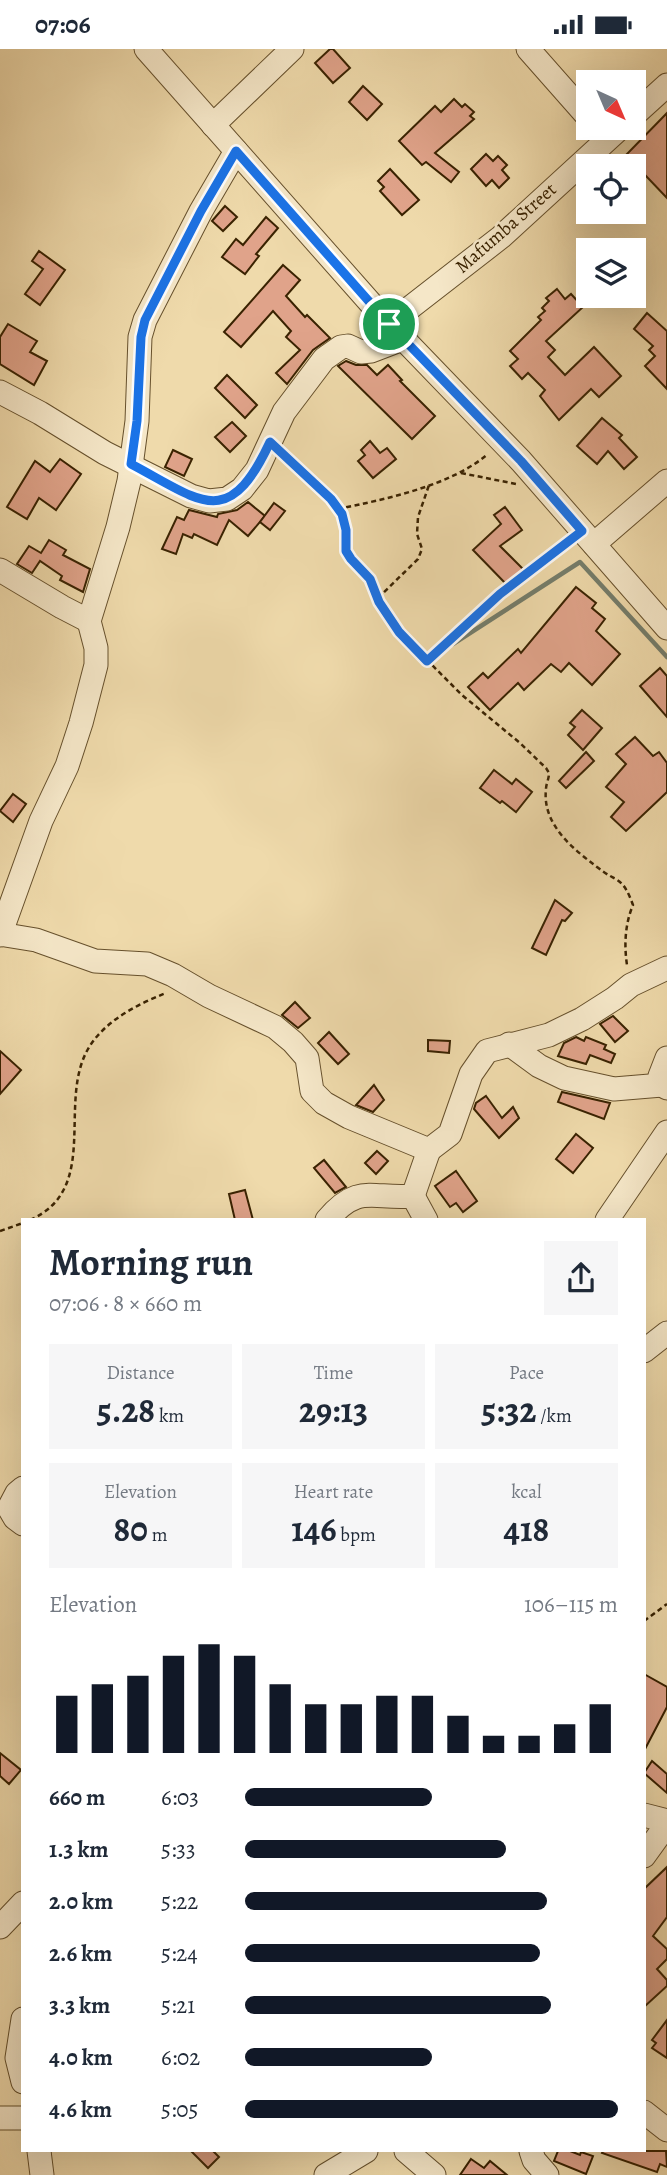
<!DOCTYPE html>
<meta charset="utf-8">
<style>
body{margin:0;font-family:Alegreya,serif;background:#f6f6f7;color:#1f2937;height:100vh;display:flex;flex-direction:column;font-size:26px;white-space:nowrap}
*{box-sizing:border-box;margin:0}
p{font-size:23px;color:#747a83}
.icon{flex:none;width:38px;height:38px;fill:none;stroke:currentColor;stroke-width:2;stroke-linecap:round;stroke-linejoin:round}
.map{position:relative;flex:1;overflow:hidden}
.sheet{position:absolute;left:21px;top:1169px;width:625px;height:934px;display:flex;flex-direction:column;background:#fff;border-radius:0px;box-shadow:0 7px 28px #0002}
.sheet>*{flex:none}
.needle{width:46px;rotate:136deg}
.fabs{position:absolute;left:576px;top:21px;display:grid;gap:14px}
.fabs a{display:grid;place-items:center;width:70px;height:70px;border-radius:0px;background:#fff;box-shadow:0 7px 28px #0002;font-size:35px}
.pin{position:absolute;display:grid;place-items:center;width:60px;height:60px;color:#fff;margin:-30px;border:4px solid #fff;border-radius:50%;box-shadow:0 2px 7px #0007}
.round{display:grid;place-items:center;flex:none;width:74px;height:74px;border-radius:0px;background:#f6f6f7}
.overview{display:flex;align-items:center;justify-content:space-between;height:119px;padding:0 28px}
h1{font-size:38px;font-weight:700;line-height:52px}
.stats{display:grid;grid-template-columns:repeat(3,1fr);gap:10px;height:119px;padding:7px 28px}
.stats div{display:grid;align-content:center;border-radius:0px;background:#f6f6f7;text-align:center}
.stats b{font-size:35px;font-weight:700}
.stats small{font-size:19px;font-weight:400}
.stats p{font-size:19px}
.chart{height:196px;padding:14px 28px}
.chart p{display:flex;justify-content:space-between}
.chart svg{width:100%;height:126px;margin-top:7px;stroke:#111827;stroke-width:6}
ul{padding:0 28px;list-style:none;font-size:23px}
li{display:grid;grid-template-columns:112px 84px 1fr;align-items:center;height:52px}
li i{height:18px;border-radius:9px;background:#111827}
.status{display:flex;justify-content:space-between;align-items:center;height:49px;padding:0 35px;background:#fff;direction:ltr}
.status svg{height:19px;fill:currentColor}
.map>svg:first-child{display:block}
</style>
<div class="status"><b>07:06</b><svg viewBox="0 0 49 12"><path d="M0 12V9h3v3zM5 12V6h3v6zM10 12V3h3v9zM15 12V0h3v12zM26 1h20v11H26zM47 4h2v5h-2z"/></svg></div>
<div class="map">
<svg width="667" height="2126" viewBox="0 0 667 2126">
<rect width="100%" height="100%" fill="#efdaab"/>
<filter id="stains"><feTurbulence type="fractalNoise" baseFrequency=".00286" numOctaves="4"/><feColorMatrix values="0 0 0 0 .2 0 0 0 0 .09 0 0 0 0 .02 0 0 0 .5 -.17"/></filter>
<radialGradient id="worn" r=".72"><stop offset=".6" stop-color="#630" stop-opacity="0"/><stop offset="1" stop-color="#630" stop-opacity=".3"/></radialGradient>
<g fill="none" stroke-linecap="round" stroke-linejoin="round">
<path stroke="#747d6b" stroke-width="4.5" d="M453 595 580 513 667 608"/>
</g>
<g fill="#e0a38a" stroke="#392201" stroke-width="2">
<path d="M330 0H333L350 19 333 34 315 14Z"/>
<path d="M363 37 382 55 367 71 349 53Z"/>
<path d="M454 50 462 58 465 55 474 63 470 67 474 70 435 104 459 123 451 133 426 113 422 116 399 92 435 57 441 63Z"/>
<path d="M667 64V149L626 106Z"/>
<path d="M486 105 493 112 498 107 507 116 502 121 509 129 499 139 492 131 486 137 471 120Z"/>
<path d="M390 120 419 151 402 166 380 142 384 138 378 132Z"/>
<path d="M225 157 237 168 223 182 212 172Z"/>
<path d="M266 168 278 179 256 205 259 207 245 225 222 208 236 190 243 196Z"/>
<path d="M39 202 65 221 40 256 25 245 43 220 32 212Z"/>
<path d="M283 216 300 231 286 247 305 268 307 266 330 289 313 301 287 335 276 324 300 301 286 288 291 282 273 262 241 298 224 283Z"/>
<path d="M557 240 565 250 571 245 583 258 546 292 555 301 548 308 565 326 594 298 621 327 599 348 591 340 559 371 540 347 545 341 528 324 522 330 510 317 518 310 510 302 541 271 538 268 545 262 542 259 549 252 546 249Z"/>
<path d="M647 264 667 282V340L645 317 655 307 649 301 653 297 634 280Z"/>
<path d="M8 275 37 292 30 303 47 312 34 336 0 315V288Z"/>
<path d="M346 312 356 316H367L377 326 388 316 402 331 400 332 435 367 412 390 338 317Z"/>
<path d="M227 326 257 356 245 369 215 339Z"/>
<path d="M602 369 622 386 619 389 637 408 624 420 608 402 597 415 577 397Z"/>
<path d="M232 373 246 387 230 403 215 388Z"/>
<path d="M370 392 380 404 387 399 396 410 373 429 358 412 365 406 361 401Z"/>
<path d="M173 401 192 410 184 427 165 418Z"/>
<path d="M60 410 81 425 56 461 39 449 27 470 7 458 35 412 50 423Z"/>
<path d="M248 453 265 467 248 487 229 471 217 496 194 485 192 489 183 485 176 505 162 500 177 468 184 471 189 461 217 468 218 465 237 461Z"/>
<path d="M274 454 285 462 270 481 260 473Z"/>
<path d="M505 458 522 481 500 497 524 521 508 537 473 501 501 475 494 466Z"/>
<path d="M49 491 66 501 63 506 90 520 83 543 60 531 62 527 40 512 32 524 17 515 29 497 41 504Z"/>
<path d="M576 538 596 554 592 559 605 570 596 582 620 605 592 636 569 614 561 623 551 615 524 641 518 634 490 661 468 638 483 624 488 629 518 600 521 604Z"/>
<path d="M660 619 667 627V668L640 637Z"/>
<path d="M582 661 602 679 583 701 568 686 575 678 570 674Z"/>
<path d="M635 688 653 707 659 703 667 714V743L626 782 611 768 624 753 606 738 626 715 616 705Z"/>
<path d="M586 703 594 712 566 739 559 732Z"/>
<path d="M494 721 512 735 516 730 532 743 516 763 502 752 500 754 480 739Z"/>
<path d="M13 745 26 755 13 773 0 762Z"/>
<path d="M555 851 572 864 565 872 562 871 546 906 532 899Z"/>
<path d="M295 953 310 969 298 979 282 966Z"/>
<path d="M613 967 628 982 615 993 600 975Z"/>
<path d="M329 983 349 1005 338 1015 318 994Z"/>
<path d="M576 988 584 992 586 988 606 996 604 1000 615 1005 611 1014 590 1006 586 1015 558 1007 564 994Z"/>
<path d="M428 991 450 992 449 1004 428 1002Z"/>
<path d="M0 1002 21 1021 0 1045Z"/>
<path d="M374 1036 384 1051 373 1063 356 1056Z"/>
<path d="M562 1043 610 1054 604 1070 558 1053Z"/>
<path d="M486 1047 502 1069 513 1058 519 1069 499 1089 474 1060 476 1054Z"/>
<path d="M576 1085 593 1099 573 1124 556 1110Z"/>
<path d="M377 1102 388 1112 376 1125 365 1114Z"/>
<path d="M324 1111 346 1138 335 1144 314 1119Z"/>
<path d="M456 1122 477 1152 463 1163 456 1154 450 1158 435 1137Z"/>
<path d="M245 1141 253 1171H235L229 1145Z"/>
<path d="M644 1625 667 1638V1658L644 1702Z"/>
<path d="M0 1704 21 1721 9 1735 0 1727Z"/>
<path d="M652 1712 667 1725V1744L644 1724Z"/>
<path d="M667 1818V1868L653 1887 667 1900V1910L657 1920 667 1931V1937L644 1958V1840Z"/>
<path d="M667 1971V2009L652 1999 656 1994 652 1991Z"/>
<path d="M191 2102H213L219 2108 208 2119Z"/>
<path d="M558 2102H570L580 2106 581 2103 593 2107 586 2125 554 2112Z"/>
<path d="M603 2102H666L667 2118 660 2115 657 2123 602 2104Z"/>
<path d="M471 2110 484 2119 490 2112 507 2126H460Z"/>
</g>
<g fill="none" stroke-linecap="round" stroke-linejoin="round">
<defs>
<g id="minor">
<path d="M146 0 389 275 521 412 667 579"/>
<path d="M528 0 588 68"/>
<path d="M634 66 667 36"/>
<path d="M213 76 292 0"/>
<path d="M389 275 501 188 620 79"/>
<path d="M0 343 40 364 105 404 191 447 209 452 227 450 242 440 257 421 284 363 324 310 341 298 348 297 361 303 371 302 405 289"/>
<path d="M594 495 667 432"/>
<path d="M0 521 62 558 89 572"/>
<path d="M0 885 36 891 95 912 147 915 173 926 209 947 275 978 293 993 307 1009 312 1042 324 1054 349 1068 429 1101 450 1085 471 1025 487 1002 549 986 582 970 615 949 631 936 667 919"/>
<path d="M0 886 41 772 67 717 81 674 96 616V599L89 572 118 478 129 432 137 372 140 288 145 271 201 162 236 102"/>
<path d="M509 995 539 1017 564 1029 614 1040 662 1036"/>
<path d="M667 1009 660 1027 662 1036 667 1039"/>
<path d="M413 1147 426 1171"/>
<path d="M327 1171C359 1133 373 1151 413 1147L429 1101"/>
<path d="M607 1171 667 1083"/>
<path d="M644 1302 667 1284"/>
<path d="M23 1439 17 1444 9 1459 15 1469 23 1475"/>
<path d="M644 1766 667 1772"/>
<path d="M644 1807 667 1775"/>
<path d="M0 1878 23 1854"/>
<path d="M23 1970 17 2009 23 2033"/>
<path d="M644 2063 667 2081"/>
<path d="M0 2069H23"/>
<path d="M39 2102 42 2126"/>
<path d="M406 2102 434 2126"/>
<path d="M531 2102 534 2111 547 2126"/>
<path d="M326 2126 366 2102"/>
</g>
</defs>
<use href="#minor" stroke="#66502c" stroke-width="25"/>
<g stroke="#392201" stroke-width="2.5" stroke-dasharray="5 3.5" stroke-linecap="butt">
<path d="M285 408 331 450 342 465 346 481V502L351 510 370 530 379 553 399 583 462 646 520 694 546 719 549 724C549 730 546 735 546 740 542 775 572 799 597 818 618 835 622 826 633 856 625 875 624 896 627 916"/>
<path d="M461 424 516 435"/>
<path d="M338 460C386 450 450 437 488 405"/>
<path d="M378 549 418 510 422 500 417 485 418 468 429 436"/>
<path d="M427 612 500 545 568 492"/>
<path d="M30 1171C101 1140 57 1054 88 1000 104 972 138 955 166 944"/>
<path d="M0 1182 23 1174"/>
<path d="M644 1572 667 1555"/>
</g>
<use href="#minor" stroke="#f5e7c8" stroke-width="23"/>
</g>
<g fill="none" stroke-linecap="round" stroke-linejoin="round">
<defs>
<path id="route" d="M236 102 389 275 521 412 582 482 500 545 427 612 399 583 379 553 370 530 351 510 346 502V481L342 465 331 450 270 393C228 483 201 452 131 415L137 372 141 288 145 271 201 162Z"/>
</defs>
<use href="#route" stroke="#fff" stroke-width="14"/>
<use href="#route" stroke="#1a73e8" stroke-width="9"/>
</g>
<g text-anchor="middle" dominant-baseline="central" stroke-width="5" stroke-linejoin="round" paint-order="stroke">
<g font-size="19" fill="#392201" stroke="#f5e7c8">
<text transform="translate(506 179) rotate(-41)">Mafumba Street</text>
</g>
</g>
<rect width="100%" height="100%" filter="url(#stains)"/>
<rect width="100%" height="100%" fill="url(#worn)"/>
</svg>
<div class="fabs">
<a><svg class="needle" viewBox="-14 -14 28 28"><path d="M0-13l5 13h-10z" fill="#e53935"/><path d="M0 13l5-13h-10z" fill="#747a83"/></svg></a>
<a><svg class="icon" aria-label="locate" viewBox="0 0 24 24"><circle cx="12" cy="12" r="6"/><path d="M12 2v4M12 18v4M2 12h4M18 12h4"/></svg></a>
<a><svg class="icon" aria-label="layers" viewBox="0 0 24 24"><path d="M12 4l9 5-9 5-9-5zM3 14l9 5 9-5"/></svg></a>
</div>
<div class="pin" style="left:389px;top:275px;background:#1e9e55"><svg class="icon" aria-label="arrive" viewBox="0 0 24 24"><path d="M6 21V4h12l-3 4 3 4H6"/></svg></div>
<section class="sheet">
<div class="overview"><div><h1>Morning run</h1><p>07:06 · 8 × 660 m</p></div><a class="round"><svg class="icon" aria-label="share" viewBox="0 0 24 24"><path d="M12 15V3M7 8l5-5 5 5M5 13v7h14v-7"/></svg></a></div>
<div class="stats">
<div><p>Distance</p><b>5.28<small> km</small></b></div>
<div><p>Time</p><b>29:13</b></div>
<div><p>Pace</p><b>5:32<small> /km</small></b></div>
</div>
<div class="stats">
<div><p>Elevation</p><b>80<small> m</small></b></div>
<div><p>Heart rate</p><b>146<small> bpm</small></b></div>
<div><p>kcal</p><b>418</b></div>
</div>
<div class="chart"><p><span>Elevation</span>106–115 m</p>
<svg viewBox="0 0 160 44" preserveAspectRatio="none"><path d="M5 44V24M15 44V20M25 44V17M35 44V10M45 44V6M55 44V10M65 44V20M75 44V27M85 44V27M95 44V24M105 44V24M115 44V31M125 44V38M135 44V38M145 44V34M155 44V27"/></svg>
</div>
<ul>
<li><b>660 m</b>6:03<i style="width:50%"></i></li>
<li><b>1.3 km</b>5:33<i style="width:70%"></i></li>
<li><b>2.0 km</b>5:22<i style="width:81%"></i></li>
<li><b>2.6 km</b>5:24<i style="width:79%"></i></li>
<li><b>3.3 km</b>5:21<i style="width:82%"></i></li>
<li><b>4.0 km</b>6:02<i style="width:50%"></i></li>
<li><b>4.6 km</b>5:05<i style="width:100%"></i></li>
</ul>
</section>
</div>
